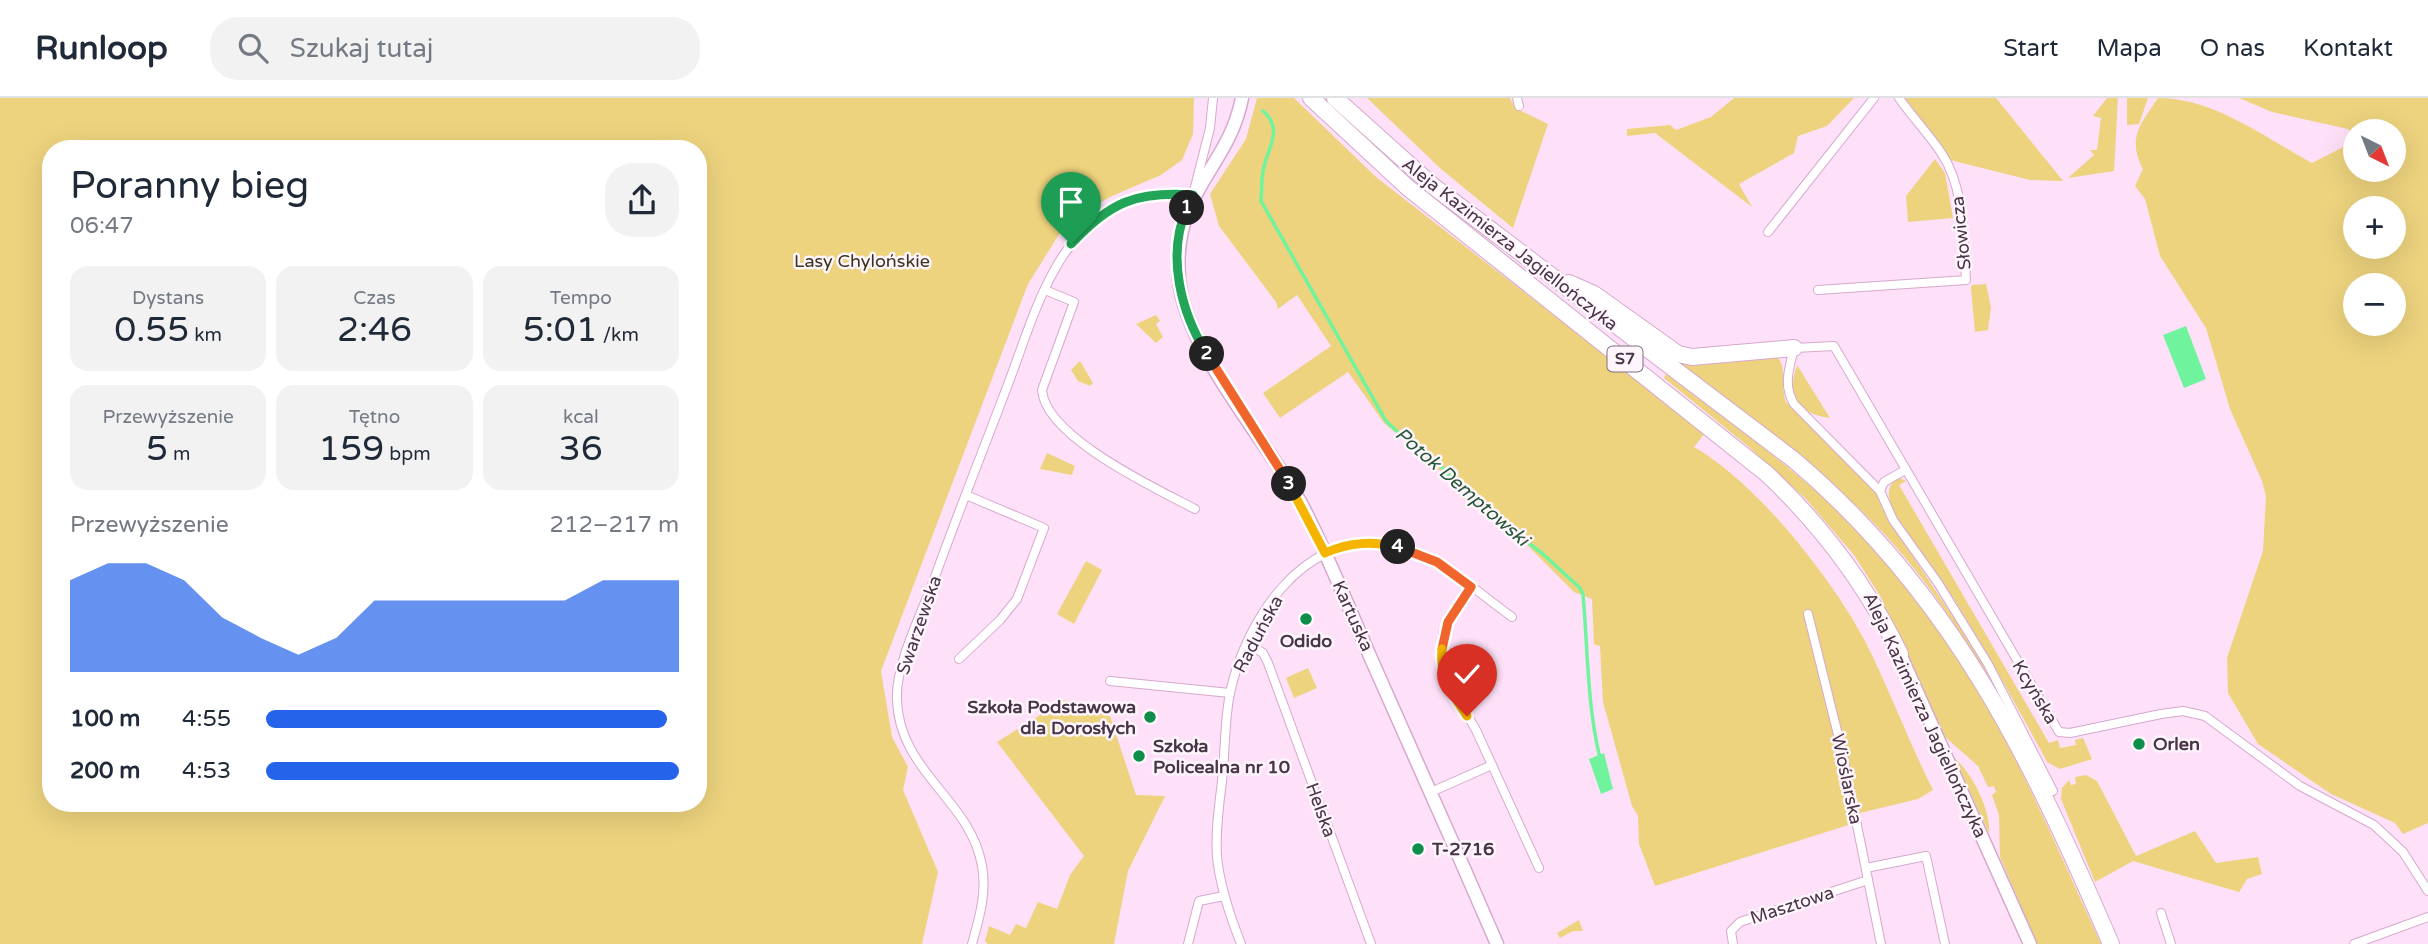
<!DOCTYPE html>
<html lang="pl">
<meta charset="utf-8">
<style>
body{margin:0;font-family:"Varela Round",sans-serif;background:#f2f2f3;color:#1f2937;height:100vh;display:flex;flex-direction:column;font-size:26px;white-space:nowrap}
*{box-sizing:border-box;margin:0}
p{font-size:23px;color:#747a83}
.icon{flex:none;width:38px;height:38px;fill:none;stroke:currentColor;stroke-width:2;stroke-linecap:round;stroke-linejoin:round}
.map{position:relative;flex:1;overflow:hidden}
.side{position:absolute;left:42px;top:42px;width:665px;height:672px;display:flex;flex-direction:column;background:#fff;border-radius:28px;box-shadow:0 7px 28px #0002}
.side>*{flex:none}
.needle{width:46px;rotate:138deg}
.fabs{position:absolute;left:2343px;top:21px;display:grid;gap:14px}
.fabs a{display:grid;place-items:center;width:63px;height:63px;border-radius:50%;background:#fff;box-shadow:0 7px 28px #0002;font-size:35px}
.pin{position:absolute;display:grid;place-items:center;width:60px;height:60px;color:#fff;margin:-72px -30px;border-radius:50% 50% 50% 0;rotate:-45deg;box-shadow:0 0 7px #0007}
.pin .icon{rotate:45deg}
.km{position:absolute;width:35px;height:35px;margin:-18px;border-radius:50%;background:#222;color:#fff;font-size:19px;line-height:35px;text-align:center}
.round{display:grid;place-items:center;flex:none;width:74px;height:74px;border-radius:28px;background:#f2f2f3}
.overview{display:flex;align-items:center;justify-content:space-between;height:119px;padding:0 28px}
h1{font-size:38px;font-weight:600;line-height:52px}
.metrics{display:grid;grid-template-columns:repeat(3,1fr);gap:10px;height:119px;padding:7px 28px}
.metrics div{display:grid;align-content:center;border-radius:18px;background:#f2f2f3;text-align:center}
.metrics b{font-size:35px;font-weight:600}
.metrics small{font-size:19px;font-weight:400}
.metrics p{font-size:19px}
.chart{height:196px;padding:14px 28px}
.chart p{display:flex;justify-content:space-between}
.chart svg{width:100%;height:126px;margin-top:7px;fill:#2563eb;opacity:.7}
ul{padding:0 28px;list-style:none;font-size:23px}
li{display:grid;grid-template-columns:112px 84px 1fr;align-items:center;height:52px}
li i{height:18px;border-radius:9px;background:#2563eb}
header{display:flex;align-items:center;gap:42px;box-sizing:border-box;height:98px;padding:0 35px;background:#fff;border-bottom:2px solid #e0e1e3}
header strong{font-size:33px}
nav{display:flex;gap:38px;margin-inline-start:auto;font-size:24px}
.search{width:490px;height:63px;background:#f2f2f3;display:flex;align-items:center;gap:18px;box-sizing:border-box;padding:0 24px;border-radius:28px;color:#747a83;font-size:26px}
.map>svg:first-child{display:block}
</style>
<header>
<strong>Runloop</strong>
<div class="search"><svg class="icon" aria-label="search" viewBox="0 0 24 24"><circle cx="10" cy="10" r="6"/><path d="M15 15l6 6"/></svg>Szukaj tutaj</div>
<nav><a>Start</a><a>Mapa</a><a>O nas</a><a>Kontakt</a></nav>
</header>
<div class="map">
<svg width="2428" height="846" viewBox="0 0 2428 846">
<rect width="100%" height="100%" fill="#fee1f8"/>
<g fill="#edd37e" fill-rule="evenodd">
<path d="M0 0H1194L1193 36 1182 62 1161 77 1112 98 1068 122 1028 186 881 573 892 639 908 669 903 692 938 774 922 846H0ZM51 51H698V705H51Z"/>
<path d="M1257 0H1294L1376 79 1705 335 1694 349C1757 385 1833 481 1866 545 1890 593 1909 644 1933 692L1918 701 1860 715 1861 723 1655 788 1639 746 1638 718 1632 708 1603 604 1600 548 1594 546 1592 501 1574 494 1523 443 1461 399 1452 383 1384 325 1348 274 1280 320 1263 295 1331 248 1297 197 1278 211 1276 204 1219 128 1210 96 1246 41Z"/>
<path d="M1367 0H1510L1515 10 1548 26 1513 130 1441 71Z"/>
<path d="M1734 0H1854L1827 28 1798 38 1794 55 1739 86 1752 109 1655 35 1627 38V31L1670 27 1676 32 1711 19Z"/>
<path d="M1905 0H1996L2063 83 2030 82 1950 62Z"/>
<path d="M2107 0H2118L2114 73 2068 80 2094 57 2090 52H2097L2101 20 2093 18Z"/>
<path d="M2127 0H2148L2139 26 2127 27Z"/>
<path d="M2158 0C2214 0 2264 39 2312 65L2355 43 2356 72H2394V33H2356L2355 39 2348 31 2272 14 2239 0H2428V725L2403 736 2395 725 2331 696 2258 646 2228 595 2227 560 2263 453 2266 398 2262 383 2230 311 2206 230 2160 158 2145 101 2135 88 2143 71C2127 40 2140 27 2158 0ZM2356 110H2394V149H2356ZM2356 187H2394V226H2356Z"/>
<path d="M1935 61 1945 75 1953 120 1908 124 1906 98Z"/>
<path d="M1986 186 1991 209 1988 232 1975 234 1971 190 1972 187Z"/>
<path d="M1156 217 1160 223 1156 226 1163 239 1156 245 1136 226Z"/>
<path d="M1777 259C1788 270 1780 290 1786 304L1875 393 1886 418 1971 546 2031 653 2055 705C2008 617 1963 525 1896 449 1832 377 1755 321 1678 265V261Z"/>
<path d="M1080 263 1093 285 1090 288 1078 283 1071 272Z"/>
<path d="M1797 267 1830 320C1797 315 1786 300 1797 267Z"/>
<path d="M1666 276C1744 334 1823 391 1887 464 1984 573 2041 715 2101 846H2037L2000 759 1999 717 1992 697 1996 694 1994 688 1988 689 1978 668 1944 638 1898 543 1882 501 1854 457 1806 401 1749 349 1664 280Z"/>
<path d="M1047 355 1075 368 1072 377 1040 371Z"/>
<path d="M1898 379 1906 383 1899 387 2049 645 2058 642 2060 650 2076 647 2075 642 2083 640 2092 661 2060 671 2047 664C2015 604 1982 545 1945 487 1931 466 1899 428 1891 407 1887 395 1888 387 1898 379Z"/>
<path d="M1086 463 1102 472 1074 526 1057 516Z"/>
<path d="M1308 570 1317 590 1294 600 1286 580Z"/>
<path d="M1064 602 1110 618 1136 697 1165 698 1128 773 1114 846H988L985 843 989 828 1010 837 1016 826 1026 830 1038 804 1057 811 1070 777 1084 758 997 644Z"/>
<path d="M1954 660C1972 674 1991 713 1989 735Z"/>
<path d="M2086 677 2097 683 2136 758 2195 733 2216 765 2258 759 2262 776 2247 781 2239 794 2133 763 2095 784 2061 701 2062 690 2069 682 2071 687 2076 686 2075 679Z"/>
<path d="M1579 822 1583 833H1573L1560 840 1557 835Z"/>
</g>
<g fill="#6ff39d">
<path d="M2186 228 2206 281 2184 290 2163 237Z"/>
<path d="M1604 655 1613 691 1601 696 1589 661Z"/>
</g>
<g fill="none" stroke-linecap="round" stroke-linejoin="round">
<path stroke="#6ff39d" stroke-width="3.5" d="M1263 13C1284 31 1268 49 1264 69 1261 80 1262 92 1261 103L1386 323 1414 349 1441 368 1467 398 1543 456 1580 490 1583 497C1588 552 1587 607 1600 660"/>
<defs>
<g id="street">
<path d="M1517 0 1519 8"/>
<path d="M1768 134 1874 0"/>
<path d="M1045 192 1074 204 1042 292C1045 339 1157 391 1195 411"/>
<path d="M1818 192 1966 182C1963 140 1965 91 1942 56 1929 36 1912 19 1899 0"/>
<path d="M1880 393 1884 384 1905 372"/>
<path d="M1471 489 1443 535 1442 573 1476 632 1539 770"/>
<path d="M1808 516 1842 653 1881 846"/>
<path d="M1248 546 1263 555 1268 565 1371 846"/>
<path d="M959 561 1000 522 1017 501 1044 430 966 397"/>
<path d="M1110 583 1230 595"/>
<path d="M2053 693 1988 566 1938 485 1893 422 1880 393 1794 306C1783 287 1789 271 1794 250L1834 248 2059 634 2070 635 2161 616 2183 613 2205 618 2300 688 2374 727 2403 754 2428 793"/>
<path d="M1431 694 1492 667"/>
<path d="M1866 770 1926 758 1945 846"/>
<path d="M2161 815 2171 846"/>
<path d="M972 846C979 821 987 795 982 768 971 702 899 674 897 602 895 568 920 519 932 487 956 420 982 355 1007 289 1022 250 1034 208 1055 171 1063 156 1074 142 1087 129 1118 99 1152 94 1193 97L1210 30 1213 0"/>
<path d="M1188 846 1199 803 1224 798"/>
<path d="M1241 846C1230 818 1220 789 1217 759 1215 731 1220 702 1223 674 1225 648 1225 620 1230 595 1245 524 1302 435 1384 446 1434 453 1472 490 1512 519"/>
<path d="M1733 846 1731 833 1740 824 1868 782"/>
<path d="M2354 846 2428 819"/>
</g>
<path id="secondary" d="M1242 0C1228 72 1172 92 1179 181 1185 252 1267 342 1302 407 1327 455 1347 506 1369 556 1412 652 1455 749 1497 846"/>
<path id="primary" d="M1900 556 2030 846"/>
<g id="highway">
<path d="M1311 0 1407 89 1767 376C1823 429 1866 486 1900 556"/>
<path d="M1335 0 1433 88 1794 362C1953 497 2030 658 2111 846"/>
<path d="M1569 185 1594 196 1678 256 1692 259 1794 250"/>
</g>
</defs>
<use href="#street" stroke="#d6a8ce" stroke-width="10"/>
<use href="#secondary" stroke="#d6a8ce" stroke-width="15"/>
<use href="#primary" stroke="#d6a8ce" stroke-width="15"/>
<use href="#highway" stroke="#d6a8ce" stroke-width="18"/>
<use href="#street" stroke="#fff" stroke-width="8"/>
<use href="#secondary" stroke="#fff" stroke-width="12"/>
<use href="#primary" stroke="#fff" stroke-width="12"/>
<use href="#highway" stroke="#fff" stroke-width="16"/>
</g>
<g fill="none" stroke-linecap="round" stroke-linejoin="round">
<defs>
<path id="split-1" d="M1071 146C1110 104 1136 93 1193 97L1187 110"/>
<path id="split-2" d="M1187 110C1166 157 1181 215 1207 256"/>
<path id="split-3" d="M1207 256 1289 386"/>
<path id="split-4" d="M1289 386 1325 455C1350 444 1372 443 1398 449"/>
<path id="split-5" d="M1398 449 1437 464 1471 489 1448 524 1442 551"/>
<path id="split-6" d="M1442 551C1439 579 1453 596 1467 618"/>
</defs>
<use href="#split-1" stroke="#fff" stroke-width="14"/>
<use href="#split-2" stroke="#fff" stroke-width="14"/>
<use href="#split-3" stroke="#fff" stroke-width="14"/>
<use href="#split-4" stroke="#fff" stroke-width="14"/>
<use href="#split-5" stroke="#fff" stroke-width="14"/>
<use href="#split-6" stroke="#fff" stroke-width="14"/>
<use href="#split-1" stroke="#22a559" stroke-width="9"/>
<use href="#split-2" stroke="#22a559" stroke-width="9"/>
<use href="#split-3" stroke="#f0652b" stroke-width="9"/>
<use href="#split-4" stroke="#f5b400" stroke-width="9"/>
<use href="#split-5" stroke="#f0652b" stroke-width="9"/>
<use href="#split-6" stroke="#f5b400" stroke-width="9"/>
</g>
<g fill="#0d8e4b" stroke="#fff5fd" stroke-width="2.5">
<circle cx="1306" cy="521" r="7"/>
<circle cx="1150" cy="619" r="7"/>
<circle cx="2139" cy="646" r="7"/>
<circle cx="1139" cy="658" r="7"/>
<circle cx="1418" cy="751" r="7"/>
</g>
<g text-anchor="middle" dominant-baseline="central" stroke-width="5" stroke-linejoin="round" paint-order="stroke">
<rect fill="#fff5fd" stroke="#7f6f7c" stroke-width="2" x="1607.5" y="248.5" width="35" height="25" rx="5"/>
<g font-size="16" font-weight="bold" fill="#483545">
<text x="1625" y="261">S7</text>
</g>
<g font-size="18" fill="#483545" stroke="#fff5fd">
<text transform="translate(1961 135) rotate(-96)">Słowicza</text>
<text transform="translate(1510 146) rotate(38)">Aleja Kazimierza Jagiellończyka</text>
<text transform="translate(1353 518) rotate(66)">Kartuska</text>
<text transform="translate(919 527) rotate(-71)">Swarzewska</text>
<text transform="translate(1258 536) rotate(-62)">Raduńska</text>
<text transform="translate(2035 594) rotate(59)">Kcyńska</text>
<text transform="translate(1925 617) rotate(65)">Aleja Kazimierza Jagiellończyka</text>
<text transform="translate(1847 681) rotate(78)">Wioślarska</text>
<text transform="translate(1321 712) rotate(70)">Helska</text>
<text transform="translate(1792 807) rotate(-18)">Masztowa</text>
</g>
<g font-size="18" fill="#3c341c" stroke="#fff5fd">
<text x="862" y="163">Lasy Chylońskie</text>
</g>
<g font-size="18" font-weight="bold" fill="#483545" stroke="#fff5fd" text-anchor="start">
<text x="1306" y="543" text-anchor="middle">Odido</text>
<text x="1136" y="609" text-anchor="end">Szkoła Podstawowa<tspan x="1136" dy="21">dla Dorosłych</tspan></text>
<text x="2153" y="646">Orlen</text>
<text x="1153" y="648">Szkoła<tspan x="1153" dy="21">Policealna nr 10</tspan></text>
<text x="1432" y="751">T-2716</text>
</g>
<g font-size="19" font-style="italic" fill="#245736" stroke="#fff5fd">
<text transform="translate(1462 389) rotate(41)">Potok Demptowski</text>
</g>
</g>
</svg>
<div class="fabs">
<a><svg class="needle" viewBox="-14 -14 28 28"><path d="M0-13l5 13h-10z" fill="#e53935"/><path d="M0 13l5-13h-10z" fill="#747a83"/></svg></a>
<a>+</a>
<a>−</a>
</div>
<div class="pin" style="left:1071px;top:146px;background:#1e9e55"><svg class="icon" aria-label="arrive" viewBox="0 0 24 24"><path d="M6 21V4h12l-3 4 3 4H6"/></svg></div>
<div class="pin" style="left:1467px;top:618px;background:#d93025"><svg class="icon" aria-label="check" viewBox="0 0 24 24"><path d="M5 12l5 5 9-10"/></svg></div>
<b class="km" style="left:1187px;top:110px">1</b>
<b class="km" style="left:1207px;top:256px">2</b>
<b class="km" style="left:1289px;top:386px">3</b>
<b class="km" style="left:1398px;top:449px">4</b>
<section class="side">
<div class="overview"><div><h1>Poranny bieg</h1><p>06:47</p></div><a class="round"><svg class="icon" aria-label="share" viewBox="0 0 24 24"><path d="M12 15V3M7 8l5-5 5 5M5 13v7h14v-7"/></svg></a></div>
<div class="metrics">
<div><p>Dystans</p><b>0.55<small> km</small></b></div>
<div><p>Czas</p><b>2:46</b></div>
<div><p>Tempo</p><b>5:01<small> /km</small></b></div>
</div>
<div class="metrics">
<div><p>Przewyższenie</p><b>5<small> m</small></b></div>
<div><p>Tętno</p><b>159<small> bpm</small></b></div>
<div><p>kcal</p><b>36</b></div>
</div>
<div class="chart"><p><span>Przewyższenie</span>212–217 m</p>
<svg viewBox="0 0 160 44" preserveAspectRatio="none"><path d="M0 44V12L10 6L20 6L30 12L40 25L50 32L60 38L70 32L80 19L90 19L100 19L110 19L120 19L130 19L140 12L150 12L160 12V44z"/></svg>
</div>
<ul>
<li><b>100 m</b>4:55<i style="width:97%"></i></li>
<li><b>200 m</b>4:53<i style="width:100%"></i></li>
</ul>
</section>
</div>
